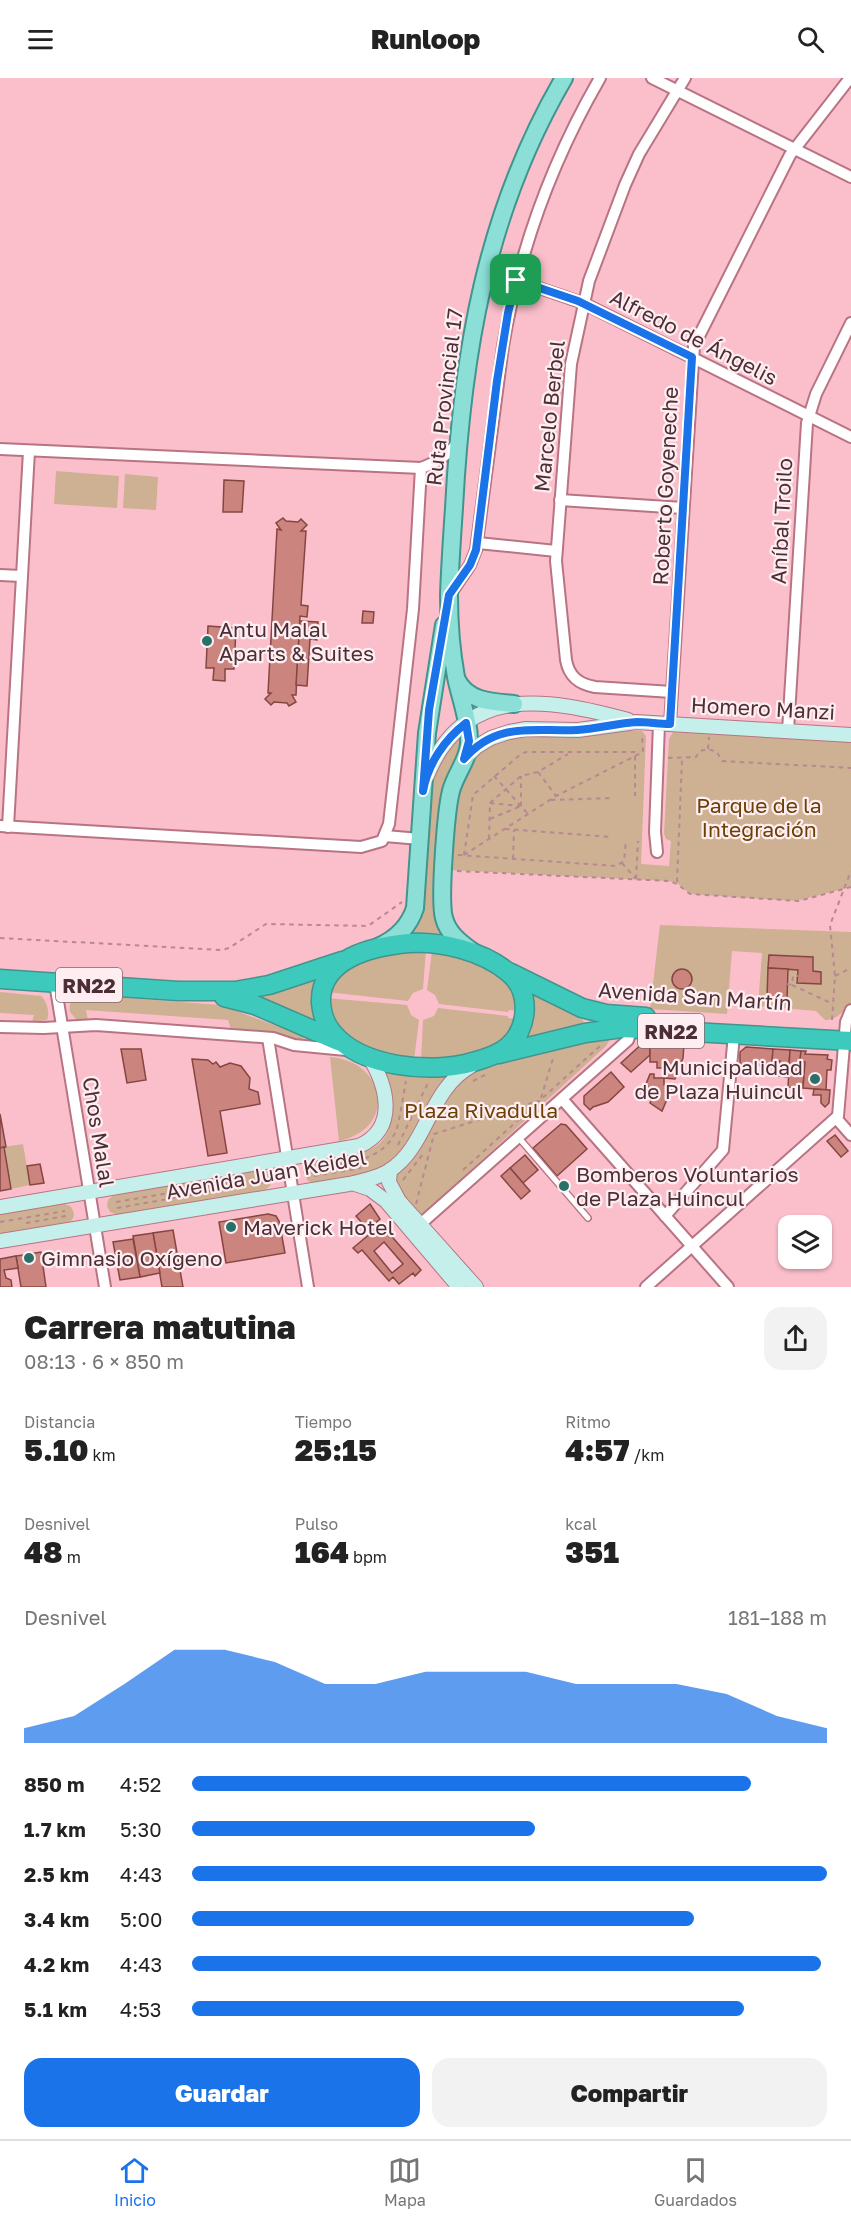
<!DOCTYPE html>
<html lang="es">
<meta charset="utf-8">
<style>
body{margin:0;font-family:"Golos Text",sans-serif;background:#f2f2f2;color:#222;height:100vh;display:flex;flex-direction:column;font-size:22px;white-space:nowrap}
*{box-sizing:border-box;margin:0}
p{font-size:20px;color:#767676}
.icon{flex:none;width:33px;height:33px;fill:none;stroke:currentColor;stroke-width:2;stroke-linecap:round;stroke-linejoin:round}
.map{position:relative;height:1209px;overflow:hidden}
.panel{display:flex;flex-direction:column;background:#fff;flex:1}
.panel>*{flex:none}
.buttons{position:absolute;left:778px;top:1137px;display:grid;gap:12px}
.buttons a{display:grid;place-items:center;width:54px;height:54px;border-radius:12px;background:#fff;box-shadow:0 2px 4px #0004;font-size:30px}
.pin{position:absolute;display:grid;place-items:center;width:51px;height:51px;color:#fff;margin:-26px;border-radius:12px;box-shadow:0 3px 9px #0006}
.round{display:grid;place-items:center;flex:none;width:63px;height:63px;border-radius:18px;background:#f2f2f2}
.summary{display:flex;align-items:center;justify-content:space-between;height:102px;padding:0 24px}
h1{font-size:33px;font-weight:800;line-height:45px}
.metrics{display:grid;grid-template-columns:repeat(3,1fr);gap:9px;height:102px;padding:6px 24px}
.metrics div{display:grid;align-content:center}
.metrics b{font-size:30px;font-weight:800}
.metrics small{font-size:16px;font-weight:400}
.metrics p{font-size:16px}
.chart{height:168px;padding:12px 24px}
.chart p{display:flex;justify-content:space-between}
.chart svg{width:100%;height:108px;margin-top:6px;fill:#1a73e8;opacity:.7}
.primary-button{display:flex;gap:12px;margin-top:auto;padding:12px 24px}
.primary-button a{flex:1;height:69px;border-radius:18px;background:#1a73e8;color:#fff;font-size:24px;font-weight:800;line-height:69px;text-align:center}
.primary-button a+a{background:#f2f2f2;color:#222}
ul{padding:0 24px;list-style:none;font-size:20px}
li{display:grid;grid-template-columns:96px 72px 1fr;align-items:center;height:45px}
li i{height:15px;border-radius:8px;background:#1a73e8}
header{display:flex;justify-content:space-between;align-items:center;height:78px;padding:0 24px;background:#fff;font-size:27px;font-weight:800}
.menu{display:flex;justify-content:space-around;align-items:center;height:84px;border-top:2px solid #e0e0e0;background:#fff;font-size:16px;color:#767676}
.menu a{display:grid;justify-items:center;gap:3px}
.menu .active{color:#1a73e8}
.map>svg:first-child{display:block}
</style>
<header><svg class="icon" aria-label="menu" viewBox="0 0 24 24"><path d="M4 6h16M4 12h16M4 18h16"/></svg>Runloop<svg class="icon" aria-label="search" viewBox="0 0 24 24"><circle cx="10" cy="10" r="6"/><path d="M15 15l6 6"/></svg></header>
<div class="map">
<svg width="851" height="1209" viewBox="0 0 851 1209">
<rect width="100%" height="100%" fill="#fbbfcb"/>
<g fill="#ceb093">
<path d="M56 393 119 398 117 430 54 426Z"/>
<path d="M125 396 158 399 156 432 123 430Z"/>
<path d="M613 652 642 653 646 658 641 786 669 788 671 763 666 761 664 756 669 661 673 654 851 664V809L796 823 690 816 677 805 669 803 449 792 453 727 468 687 483 670 513 657Z"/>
<path d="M463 654 462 674 442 856 440 858 409 857 431 706C439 686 448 670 463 654Z"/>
<path d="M660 847 851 854V926C843 933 837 942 825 942L816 933 758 928 762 875 732 873 727 936 650 931Z"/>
<path d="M426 872 423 911 413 915 408 923 327 914 340 893 380 876Z"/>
<path d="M432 873 485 887 511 907 518 933 509 932 508 934 439 926 435 917 427 912Z"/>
<path d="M318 896 323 949 263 921 261 918Z"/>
<path d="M526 909 583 942 584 947 526 962 524 958Z"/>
<path d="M0 914 41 918C47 923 50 935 47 942L32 944 34 937 0 935Z"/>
<path d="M85 917 220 927 301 957 304 960 299 963 270 954 231 951 228 942 86 932 88 942 76 941 70 934C68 922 75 919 85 917Z"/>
<path d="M326 920 407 927 411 937 419 942 414 982 368 972 337 952Z"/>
<path d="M438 930 508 938V940L517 941 502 966 473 978 421 982 423 942 434 938Z"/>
<path d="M604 958 608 959 609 963 606 968 424 1135 420 1136 417 1134 393 1106 392 1099 443 1022 465 998 490 986Z"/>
<path d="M330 979C386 983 398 1050 339 1063Z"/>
<path d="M384 992 412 998 449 997C427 1024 413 1073 382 1090 364 1101 336 1101 315 1105L308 1103 303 1094 307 1086C323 1079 342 1079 359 1075 402 1066 393 1024 384 992Z"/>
<path d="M23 1066 30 1107 11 1111 4 1069Z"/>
<path d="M259 1092 268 1093 272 1099 270 1108 265 1112 118 1137 110 1134 107 1128 108 1122 115 1116Z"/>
<path d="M64 1126 70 1128C76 1135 75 1141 67 1146L0 1157V1136Z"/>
</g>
<g fill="#cb857e" stroke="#854641" stroke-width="1.5" fill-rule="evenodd">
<path d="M224 402 244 403 242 434H223Z"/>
<path d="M283 440 286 443 298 444 301 441 307 447 301 453H306L301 527 308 528 307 539 300 538 296 617H292L296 624 289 628 287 625 274 624 271 627 265 621 271 615H268L277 451 281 452 276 445Z"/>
<path d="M363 533 374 534 373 545H362Z"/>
<path d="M300 543 318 544 317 562 310 561 307 608 296 607Z"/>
<path d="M208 548 236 550 234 591H225V603L213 602 214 590H206Z"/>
<path d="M769 877 813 879V893L821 894V906L797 905 798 892 768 890Z"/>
<path d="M768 890 788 891 787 921 767 920Z"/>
<circle cx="682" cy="901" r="10"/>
<path d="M645 963 650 964V977L631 994 621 985Z"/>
<path d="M650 964 684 966 683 980 675 1001 664 1000V990H657V984H650Z"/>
<path d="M746 969 773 971 772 988 740 986V974Z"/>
<path d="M121 971H141L146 1002 127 1005Z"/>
<path d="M773 971 790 972 788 999 779 998 780 983H772Z"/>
<path d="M790 972 801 973 800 983 805 984 803 1010 788 1009Z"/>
<path d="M801 973H806L805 976 828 977 827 981 832 982 831 992H827L826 1012 803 1010 805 984 800 983Z"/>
<path d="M192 981 208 982 213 986 216 984 220 989 230 985 241 988 250 1000 249 1011 258 1014 260 1026 220 1033 227 1075 208 1078Z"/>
<path d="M611 994 624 1009 608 1024 593 1029 590 1032 584 1026V1018Z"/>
<path d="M650 996H654V1000H664V1007H673L662 1033 650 1025 653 1017 646 1006Z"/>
<path d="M814 1011 830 1012 829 1025 825 1029 821 1025V1017H813Z"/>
<path d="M0 1036 6 1069 0 1070Z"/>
<path d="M561 1046 566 1047 587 1071 557 1098 533 1070Z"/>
<path d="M835 1057 848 1073 841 1079 827 1063Z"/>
<path d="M4 1069 11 1111 0 1113V1070Z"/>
<path d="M525 1077 538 1092 523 1105 510 1090Z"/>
<path d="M40 1086 44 1105 30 1107 27 1088Z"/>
<path d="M510 1090 530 1113 521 1121 501 1098Z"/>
<path d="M370 1126 380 1141 373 1147 376 1150 381 1146 421 1192 415 1198 413 1195 399 1206 393 1199 389 1203 362 1172 358 1175 353 1170 371 1155 356 1138ZM384 1164 403 1186 392 1195 374 1173Z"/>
<path d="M268 1136 276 1138 279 1143 285 1175 226 1185 219 1144Z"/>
<path d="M173 1152 183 1209H162L153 1155Z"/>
<path d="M153 1155 160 1195 140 1199 133 1158Z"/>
<path d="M133 1161 140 1199 120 1202 113 1164Z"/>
<path d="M41 1174 46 1209H21L16 1178Z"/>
<path d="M16 1178 18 1190 4 1192 6 1200 11 1202 12 1209H0V1181Z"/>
</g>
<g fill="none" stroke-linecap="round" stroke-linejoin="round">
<defs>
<path id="lane" d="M519 1060 588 1140"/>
<g id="street">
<path d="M652 0 851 99"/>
<path d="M516 202 583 225 851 359"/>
<path d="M0 371 421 390C437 384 447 378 458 364"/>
<path d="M560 422 683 430"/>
<path d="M478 465 556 473"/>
<path d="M0 497 21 498"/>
<path d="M451 515 470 487 476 472 503 268C519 173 552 83 600 0"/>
<path d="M672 614 595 609C579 606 569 599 566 582L556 483 571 286 589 203 625 107 639 76 685 0"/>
<path d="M670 646 694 268 790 77 850 0"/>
<path d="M788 653 807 345 816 316 851 245"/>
<path d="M0 748 361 769 382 763 389 746 413 531 421 390"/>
<path d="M8 749 29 373"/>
<path d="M385 758 420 761"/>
<path d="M657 774 655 754 659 646"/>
<path d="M55 905 105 1209"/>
<path d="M0 949 44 950 96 947 273 960 294 967 346 972"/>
<path d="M268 960 308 1209"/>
<path d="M562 1021 728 1209"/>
<path d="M836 1040 851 1057"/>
<path d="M665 1138 723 1072 734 957"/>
<path d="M416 1150 628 962 633 947"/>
<path d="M646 1209 838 1038 846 944 851 932"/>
</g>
<g id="secondary">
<path d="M464 681 476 669 491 660 509 654 526 651 578 652 636 644 851 657"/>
<path d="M427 698C464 604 550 621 628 642"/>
<path d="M390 1092 389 1104 399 1123 476 1209"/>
<path d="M355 1106 370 1111 386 1123 459 1209"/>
<path d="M0 1129 359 1068C399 1050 387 1007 368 977"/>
<path d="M0 1163 349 1106C363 1103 377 1100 389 1093 428 1068 428 1012 471 988"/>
</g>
<g id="primary">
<path d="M457 602C468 624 493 624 514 626"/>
<path d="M378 869C396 861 409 849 415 830L427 655 444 547"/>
<path d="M473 874C461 865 448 856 444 840 439 822 446 732 451 713 455 697 468 682 469 666 470 644 460 620 456 599 451 572 449 544 449 517 450 488 452 459 454 430 462 277 485 135 564 0"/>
</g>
<g id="highway">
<path d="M409 865C442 863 482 873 508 894 532 913 529 952 506 970 497 977 484 981 473 984 432 996 361 990 332 954 325 946 322 935 321 925 319 880 374 868 409 865Z"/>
<path d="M511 895 582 930 606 936 646 939"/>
<path d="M0 901 178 913H235L269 907 342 883"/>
<path d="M224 919 255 927 338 963"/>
<path d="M499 976 585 955 622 950 851 963"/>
</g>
</defs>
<use href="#lane" stroke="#b87483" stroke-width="8"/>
<use href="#street" stroke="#b87483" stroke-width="14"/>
<use href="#secondary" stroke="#b87483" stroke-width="16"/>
<use href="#primary" stroke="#42948d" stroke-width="20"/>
<use href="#highway" stroke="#42948d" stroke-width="21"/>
<g stroke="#b88892" stroke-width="2" stroke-dasharray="4.5 4.5" stroke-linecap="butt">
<path d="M708 671 709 659"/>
<path d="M635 678V718"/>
<path d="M668 680 696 679 700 673 708 671 717 674 722 683 851 690"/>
<path d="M538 694 556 718"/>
<path d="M494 698 528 736"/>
<path d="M551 722 614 720"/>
<path d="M490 725 520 728"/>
<path d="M521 728V698"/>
<path d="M490 741 521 728"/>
<path d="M505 751 612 759"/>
<path d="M489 761 490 725 521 698 538 694 568 676"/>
<path d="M458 777 616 788 624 783 626 762"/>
<path d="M464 777 556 718 643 674 642 656"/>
<path d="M464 777 473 717 521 676 526 674H640"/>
<path d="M513 781 514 752"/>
<path d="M622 785 636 801"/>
<path d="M457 793 669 803 677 806 690 816 799 823 851 809"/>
<path d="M636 801 638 763"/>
<path d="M677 804 682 681"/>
<path d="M0 860 222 872 229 870 266 846 368 848 402 824"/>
<path d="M835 898 851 890"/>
<path d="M787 906 792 907 793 898H798"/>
<path d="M792 907 833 926"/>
<path d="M832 942 835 898 830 847 851 793"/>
<path d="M473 1003 487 996"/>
<path d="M541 1020 554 977"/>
<path d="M398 1067 428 1005"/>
<path d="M312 1091C343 1085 385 1085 397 1050 401 1035 403 1018 406 1003"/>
<path d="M463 1092 601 967"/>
<path d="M314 1098 361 1090"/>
<path d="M403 1102 423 1076"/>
<path d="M116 1124 263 1099"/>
<path d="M416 1126 434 1056 538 1023"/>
<path d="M117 1130 264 1104"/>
<path d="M0 1144 65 1133"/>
<path d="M26 1145 66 1138"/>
</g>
<use href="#lane" stroke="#fff" stroke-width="5"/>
<use href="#street" stroke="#fff" stroke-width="10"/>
<use href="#secondary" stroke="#c5efeb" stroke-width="14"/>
<use href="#primary" stroke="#8bdfd7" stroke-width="16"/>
<use href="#highway" stroke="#3dcabc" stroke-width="18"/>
</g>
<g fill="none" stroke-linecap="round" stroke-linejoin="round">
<defs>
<path id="route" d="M516 202 578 223 692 279 670 646C659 646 648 644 637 644 617 645 597 651 577 652 533 654 497 643 464 681L469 663 466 645C444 662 428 686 423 713L429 632 449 517 470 487 476 472 497 303 508 235Z"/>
</defs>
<use href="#route" stroke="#fff" stroke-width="12"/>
<use href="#route" stroke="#1a73e8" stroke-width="8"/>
</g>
<g fill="#287068" stroke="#feeef1" stroke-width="2">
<circle cx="207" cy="563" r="6"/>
<circle cx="815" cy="1001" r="6"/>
<circle cx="564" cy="1108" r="6"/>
<circle cx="231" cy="1149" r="6"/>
<circle cx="29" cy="1180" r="6"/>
</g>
<g text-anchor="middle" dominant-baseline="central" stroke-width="4.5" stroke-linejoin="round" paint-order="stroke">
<g fill="#feeef1" stroke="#81686e" stroke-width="1.5">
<rect x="56" y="890" width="66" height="34" rx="4.5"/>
<rect x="638" y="936" width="66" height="34" rx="4.5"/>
</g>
<g font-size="20" font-weight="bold" fill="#4c2f36">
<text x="89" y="907">RN22</text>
<text x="671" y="953">RN22</text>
</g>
<g font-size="21" fill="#4c2f36" stroke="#feeef1">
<text transform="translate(694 259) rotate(27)">Alfredo de Ángelis</text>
<text transform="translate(444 319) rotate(-83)">Ruta Provincial 17</text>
<text transform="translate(549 338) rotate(-84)">Marcelo Berbel</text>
<text transform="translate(665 408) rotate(-87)">Roberto Goyeneche</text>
<text transform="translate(781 443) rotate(-87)">Aníbal Troilo</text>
<text transform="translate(763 630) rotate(3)">Homero Manzi</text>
<text transform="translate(695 918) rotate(4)">Avenida San Martín</text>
<text transform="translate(99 1054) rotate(81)">Chos Malal</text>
<text transform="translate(266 1096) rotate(-10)">Avenida Juan Keidel</text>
</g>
<g font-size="21" fill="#4c2f36" stroke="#feeef1" text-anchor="start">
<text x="219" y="551">Antu Malal<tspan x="219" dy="24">Aparts &amp; Suites</tspan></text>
<text x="803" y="989" text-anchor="end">Municipalidad<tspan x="803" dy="24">de Plaza Huincul</tspan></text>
<text x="576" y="1096">Bomberos Voluntarios<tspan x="576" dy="24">de Plaza Huincul</tspan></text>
<text x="243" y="1149">Maverick Hotel</text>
<text x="41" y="1180">Gimnasio Oxígeno</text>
</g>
<g font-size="21" fill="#6c3f04" stroke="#feeef1">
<text x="759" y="727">Parque de la<tspan x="759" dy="24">Integración</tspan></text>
<text x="481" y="1032">Plaza Rivadulla</text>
</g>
</g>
</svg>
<div class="buttons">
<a><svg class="icon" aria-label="layers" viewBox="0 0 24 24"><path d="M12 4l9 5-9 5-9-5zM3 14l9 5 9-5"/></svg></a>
</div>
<div class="pin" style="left:516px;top:202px;background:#1e9e55"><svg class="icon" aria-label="arrive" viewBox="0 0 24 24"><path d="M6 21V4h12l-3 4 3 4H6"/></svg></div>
</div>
<section class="panel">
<div class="summary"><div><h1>Carrera matutina</h1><p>08:13 · 6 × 850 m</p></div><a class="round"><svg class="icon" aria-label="share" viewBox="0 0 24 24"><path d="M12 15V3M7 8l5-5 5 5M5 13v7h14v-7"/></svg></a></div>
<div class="metrics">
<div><p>Distancia</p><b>5.10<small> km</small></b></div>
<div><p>Tiempo</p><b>25:15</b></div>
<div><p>Ritmo</p><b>4:57<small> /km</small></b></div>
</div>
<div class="metrics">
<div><p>Desnivel</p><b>48<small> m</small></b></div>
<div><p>Pulso</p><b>164<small> bpm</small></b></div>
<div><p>kcal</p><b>351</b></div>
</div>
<div class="chart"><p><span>Desnivel</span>181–188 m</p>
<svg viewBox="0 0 160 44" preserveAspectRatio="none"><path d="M0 44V38L10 33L20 20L30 6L40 6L50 11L60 20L70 20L80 15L90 15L100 15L110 20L120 20L130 20L140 24L150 33L160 38V44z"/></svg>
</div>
<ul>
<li><b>850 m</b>4:52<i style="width:88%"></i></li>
<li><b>1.7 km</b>5:30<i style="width:54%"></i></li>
<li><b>2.5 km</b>4:43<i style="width:100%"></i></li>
<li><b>3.4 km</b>5:00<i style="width:79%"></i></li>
<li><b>4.2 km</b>4:43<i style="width:99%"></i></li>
<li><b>5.1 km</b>4:53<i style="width:87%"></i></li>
</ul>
<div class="primary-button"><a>Guardar</a><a>Compartir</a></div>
</section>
<nav class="menu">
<a class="active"><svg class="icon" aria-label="home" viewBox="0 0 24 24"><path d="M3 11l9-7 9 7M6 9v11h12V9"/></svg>Inicio</a>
<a><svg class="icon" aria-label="map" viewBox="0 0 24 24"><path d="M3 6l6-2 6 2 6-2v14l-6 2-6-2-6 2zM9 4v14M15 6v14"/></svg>Mapa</a>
<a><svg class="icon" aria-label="saved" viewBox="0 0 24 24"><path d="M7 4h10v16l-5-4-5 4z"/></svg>Guardados</a>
</nav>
